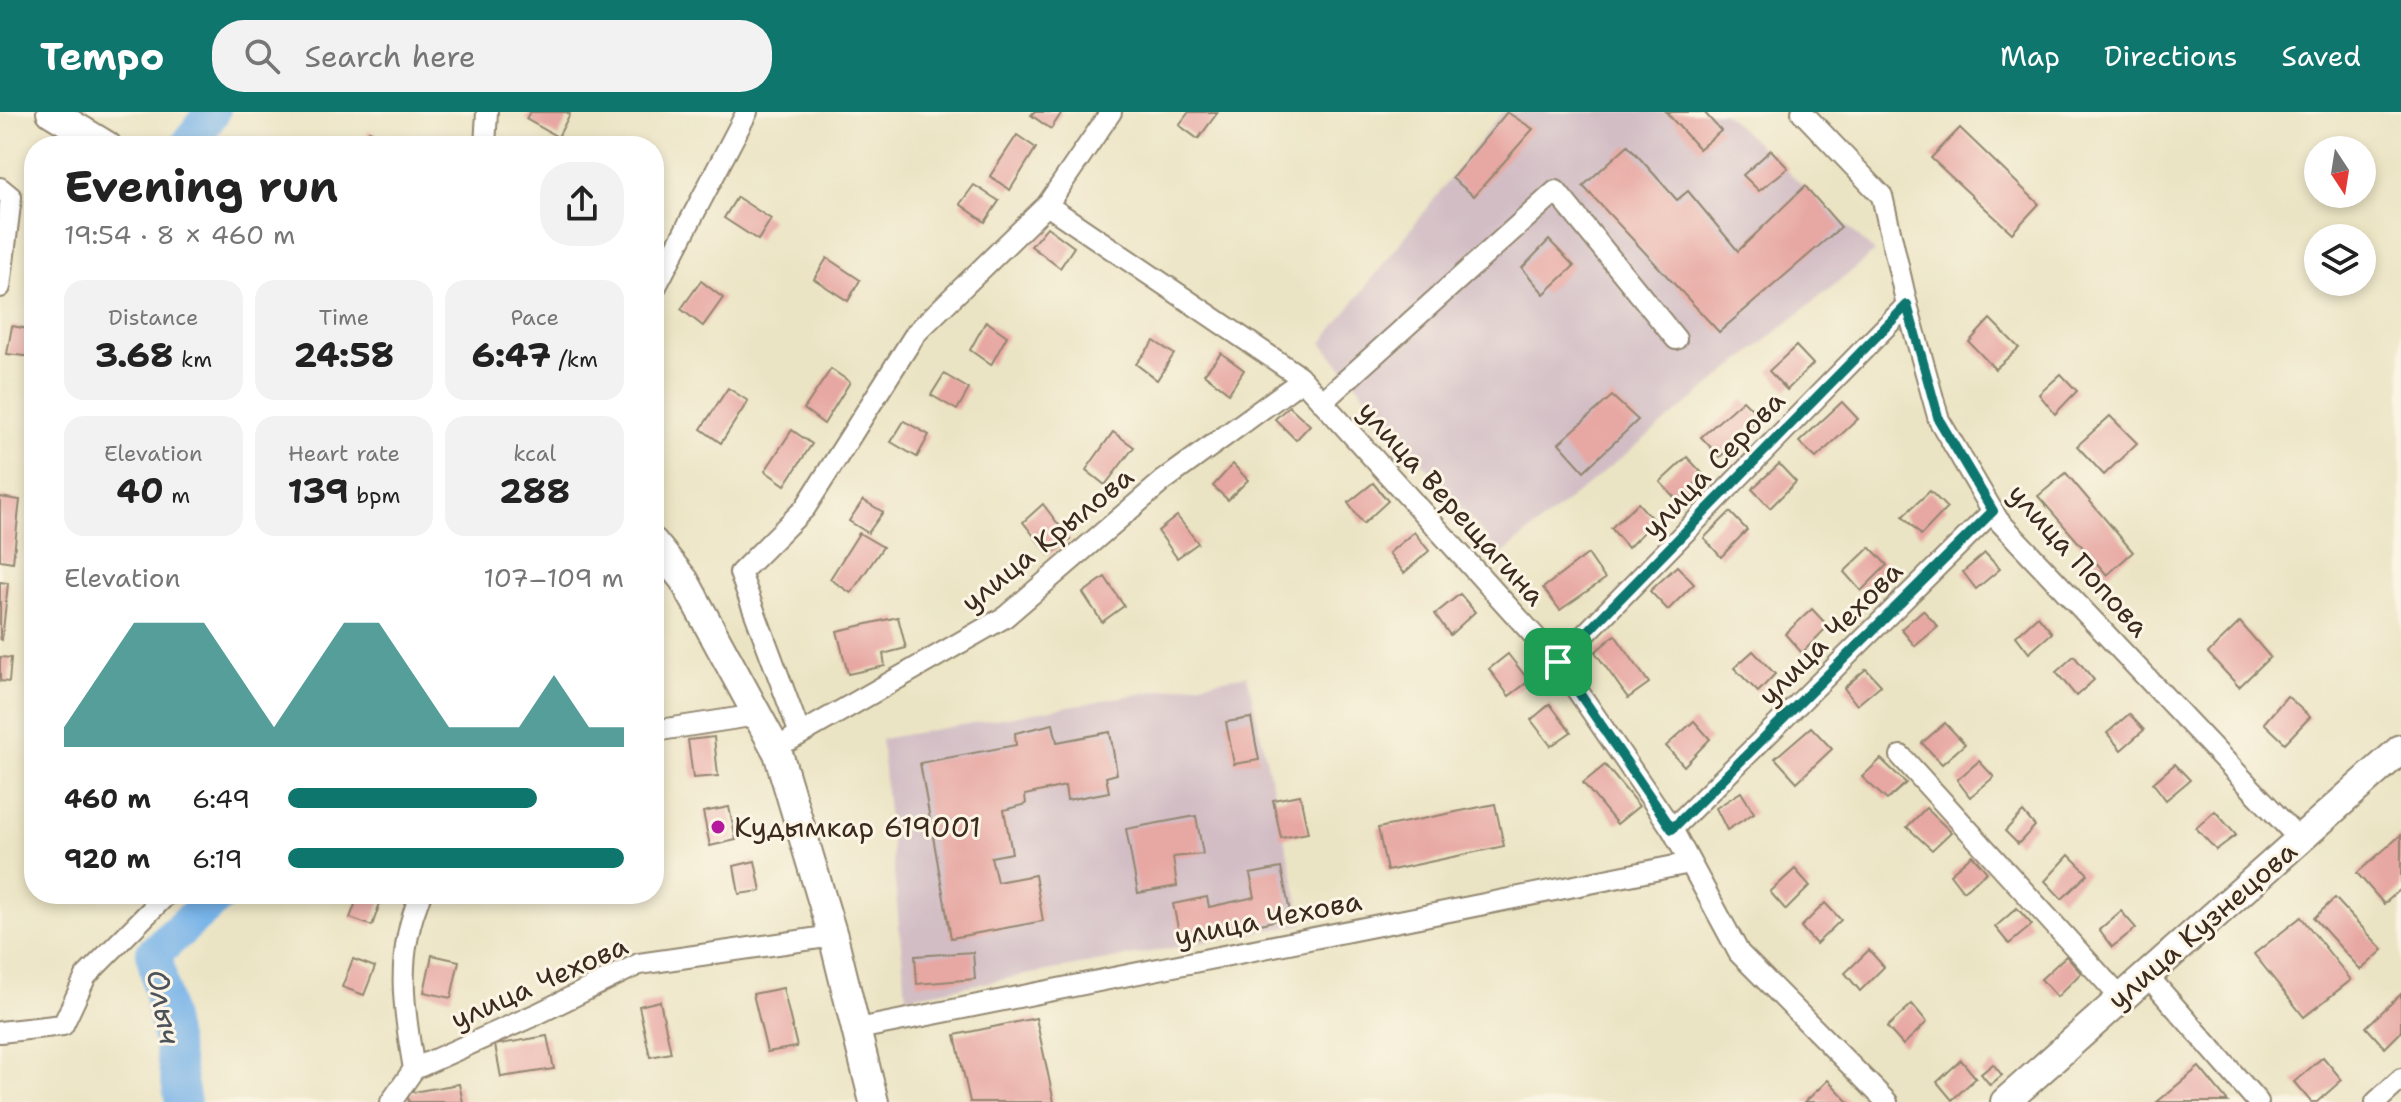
<!DOCTYPE html>
<meta charset="utf-8">
<style>
body{margin:0;font-family:"Shantell Sans",sans-serif;background:#f2f2f2;color:#222;height:100vh;display:flex;flex-direction:column;font-size:30px;white-space:nowrap}
*{box-sizing:border-box;margin:0}
p{font-size:26px;color:#767676}
.icon{flex:none;width:44px;height:44px;fill:none;stroke:currentColor;stroke-width:2;stroke-linecap:round;stroke-linejoin:round}
.map{position:relative;flex:1;overflow:hidden}
.sheet{position:absolute;left:24px;top:24px;width:640px;height:768px;display:flex;flex-direction:column;background:#fff;border-radius:32px;box-shadow:0 4px 12px #0003}
.sheet>*{flex:none}
.needle{width:52px;rotate:168deg}
.buttons{position:absolute;left:2304px;top:24px;display:grid;gap:16px}
.buttons a{display:grid;place-items:center;width:72px;height:72px;border-radius:50%;background:#fff;box-shadow:0 4px 12px #0003;font-size:40px}
.pin{position:absolute;display:grid;place-items:center;width:68px;height:68px;color:#fff;margin:-34px;border-radius:16px;box-shadow:0 4px 12px #0006}
.round{display:grid;place-items:center;flex:none;width:84px;height:84px;border-radius:32px;background:#f2f2f2}
.summary{display:flex;align-items:center;justify-content:space-between;height:136px;padding:0 40px}
h1{font-size:44px;font-weight:700;line-height:60px}
.stats{display:grid;grid-template-columns:repeat(3,1fr);gap:12px;height:136px;padding:8px 40px}
.stats div{display:grid;align-content:center;border-radius:20px;background:#f2f2f2;text-align:center}
.stats b{font-size:34px;font-weight:700}
.stats small{font-size:22px;font-weight:400}
.stats p{font-size:22px}
.chart{height:224px;padding:16px 40px}
.chart p{display:flex;justify-content:space-between}
.chart svg{width:100%;height:144px;margin-top:8px;fill:#0f766e;opacity:.7}
ul{padding:0 40px;list-style:none;font-size:26px}
li{display:grid;grid-template-columns:128px 96px 1fr;align-items:center;height:60px}
li i{height:20px;border-radius:10px;background:#0f766e}
header{display:flex;align-items:center;gap:48px;box-sizing:border-box;height:112px;padding:0 40px;background:#0f766e;color:#fff}
header strong{font-size:38px}
nav{display:flex;gap:44px;margin-inline-start:auto;font-size:28px}
.search{width:560px;height:72px;background:#f2f2f2;display:flex;align-items:center;gap:20px;box-sizing:border-box;padding:0 28px;border-radius:32px;color:#767676;font-size:30px}
.map>svg:first-child{display:block}
</style>
<header>
<strong>Tempo</strong>
<div class="search"><svg class="icon" aria-label="search" viewBox="0 0 24 24"><circle cx="10" cy="10" r="6"/><path d="M15 15l6 6"/></svg>Search here</div>
<nav><a>Map</a><a>Directions</a><a>Saved</a></nav>
</header>
<div class="map">
<svg width="2401" height="990" viewBox="0 0 2401 990">
<rect width="100%" height="100%" fill="#fcf5e5"/>
<filter id="ink" filterUnits="userSpaceOnUse"><feTurbulence type="fractalNoise" baseFrequency=".0125" numOctaves="2"/><feDisplacementMap in="SourceGraphic" scale="16" xChannelSelector="R" yChannelSelector="G"/><feConvolveMatrix kernelMatrix="1 2 1 2 8 2 1 2 1" color-interpolation-filters="sRGB"/></filter>
<filter id="wash" filterUnits="userSpaceOnUse"><feTurbulence type="fractalNoise" baseFrequency=".006" numOctaves="4" result="noise"/><feDisplacementMap in="SourceGraphic" scale="32" xChannelSelector="R" yChannelSelector="G"/><feGaussianBlur stdDeviation="1.8" result="paint"/><feColorMatrix in="noise" values="0 0 0 0 0 0 0 0 0 0 0 0 0 0 0 0 0 1.4 0 .05"/><feComposite in="paint" operator="in"/></filter>
<g filter="url(#wash)">
<rect width="100%" height="100%" fill="#ebe4c4"/>
<g fill="#d2bdc5">
<path d="M1502 0H1723L1875 140 1501 443 1322 231Z"/>
<path d="M1247 563 1304 812 906 885 881 627Z"/>
</g>
<g fill="none" stroke-linecap="round" stroke-linejoin="round">
<g stroke="#76b2e8" stroke-width="36">
<path d="M188 34 212 0"/>
<path d="M183 990 154 841 220 782"/>
</g>
</g>
<g id="blocks">
<g fill="#e7a7a3">
<path d="M530 0H566L570 2 558 25 526 7Z"/>
<path d="M1034 0H1062L1051 17 1031 3Z"/>
<path d="M1189 0H1218L1198 27 1179 13Z"/>
<path d="M1507 0 1533 17 1474 84 1452 66Z"/>
<path d="M1666 0H1704L1721 19 1699 37Z"/>
<path d="M1960 16 2039 92 2012 121 1931 46Z"/>
<path d="M369 19 394 31 392 34H362Z"/>
<path d="M1017 23 1036 36 1010 78 990 64Z"/>
<path d="M1628 33 1677 88 1688 79 1738 139 1805 74 1841 115 1719 220 1583 74Z"/>
<path d="M1771 38 1788 56 1759 79 1743 63Z"/>
<path d="M974 73 999 89 985 110 960 92Z"/>
<path d="M737 85 771 107 758 128 724 106Z"/>
<path d="M1047 115 1074 135 1060 156 1031 134Z"/>
<path d="M1549 128 1574 154 1544 182 1522 156Z"/>
<path d="M827 146 860 168 848 189 814 167Z"/>
<path d="M701 169 723 186 703 214 681 197Z"/>
<path d="M1990 207 2019 236 1995 257 1969 230Z"/>
<path d="M986 209 1007 224 991 253 970 238Z"/>
<path d="M12 214 34 218V245L7 242Z"/>
<path d="M1154 229 1174 242 1157 268 1136 252Z"/>
<path d="M1796 234 1813 252 1787 278 1769 259Z"/>
<path d="M1221 241 1244 258 1229 281 1204 262Z"/>
<path d="M831 257 850 270 824 312 804 297Z"/>
<path d="M944 262 969 277 957 298 931 283Z"/>
<path d="M2061 262 2077 279 2055 302 2039 282Z"/>
<path d="M728 276 748 289 721 331 701 317Z"/>
<path d="M1612 284 1638 308 1584 359 1559 331Z"/>
<path d="M1743 288 1760 305 1720 345 1701 325Z"/>
<path d="M1842 290 1858 307 1816 346 1799 330Z"/>
<path d="M1289 294 1310 313 1296 328 1275 307Z"/>
<path d="M2110 304 2137 331 2104 363 2077 334Z"/>
<path d="M904 309 929 323 917 345 891 330Z"/>
<path d="M792 318 812 332 785 373 765 359Z"/>
<path d="M1113 320 1134 335 1105 373 1086 358Z"/>
<path d="M1687 345 1704 363 1678 389 1660 370Z"/>
<path d="M1233 352 1248 368 1228 388 1213 374Z"/>
<path d="M1779 352 1796 370 1770 396 1752 377Z"/>
<path d="M2066 361 2133 440 2107 463 2038 384Z"/>
<path d="M1373 371 1388 389 1363 412 1348 391Z"/>
<path d="M1930 379 1947 396 1921 423 1903 404Z"/>
<path d="M0 385 20 388 13 450 0 448Z"/>
<path d="M863 388 883 400 868 421 849 409Z"/>
<path d="M1638 391 1654 409 1628 436 1611 416Z"/>
<path d="M1043 392 1070 428 1049 443 1023 410Z"/>
<path d="M1730 400 1747 418 1721 445 1704 426Z"/>
<path d="M1177 404 1198 431 1177 446 1158 419Z"/>
<path d="M1414 420 1429 439 1404 461 1389 441Z"/>
<path d="M859 421 883 435 851 481 830 467Z"/>
<path d="M1870 435 1887 453 1861 479 1844 460Z"/>
<path d="M1985 441 2000 457 1976 477 1963 460Z"/>
<path d="M1588 442 1605 467 1560 498 1543 476Z"/>
<path d="M1677 454 1694 472 1668 498 1650 479Z"/>
<path d="M1105 465 1124 494 1102 510 1083 481Z"/>
<path d="M0 470 8 471 2 528 0 527Z"/>
<path d="M1460 482 1475 500 1450 523 1435 502Z"/>
<path d="M1812 497 1828 514 1802 541 1785 522Z"/>
<path d="M1923 498 1938 515 1915 534 1901 517Z"/>
<path d="M2038 504 2052 521 2029 541 2016 524Z"/>
<path d="M898 505 906 536 883 542 885 554 848 562 837 519Z"/>
<path d="M2240 510 2270 545 2239 575 2208 541Z"/>
<path d="M1615 523 1649 571 1628 586 1595 540Z"/>
<path d="M1753 539 1775 562 1758 580 1734 556Z"/>
<path d="M1508 542 1529 569 1509 584 1489 557Z"/>
<path d="M2074 544 2094 568 2076 584 2056 560Z"/>
<path d="M0 545 11 546 9 570 0 569Z"/>
<path d="M1866 557 1881 573 1857 593 1844 576Z"/>
<path d="M2287 584 2310 605 2285 631 2264 611Z"/>
<path d="M1550 592 1571 620 1551 634 1531 608Z"/>
<path d="M2129 602 2144 618 2121 638 2107 621Z"/>
<path d="M1251 606 1259 648 1234 652 1226 610Z"/>
<path d="M1694 609 1710 627 1684 654 1666 634Z"/>
<path d="M1945 611 1965 632 1942 652 1922 631Z"/>
<path d="M1053 612 1057 630 1110 620 1117 662 1106 665 1109 680 1067 688 1065 674 1025 683 1026 692 1004 698 1012 741 991 745 997 770 1035 763 1043 809 951 826 920 651 1016 633 1015 621Z"/>
<path d="M1811 615 1832 637 1797 670 1775 646Z"/>
<path d="M714 625 718 664 693 666 688 628Z"/>
<path d="M1881 647 1906 671 1887 688 1862 665Z"/>
<path d="M1979 649 1994 665 1970 685 1957 668Z"/>
<path d="M2175 652 2190 668 2166 688 2153 671Z"/>
<path d="M1605 653 1639 694 1617 712 1583 671Z"/>
<path d="M1741 680 1754 701 1727 718 1716 696Z"/>
<path d="M1300 683 1308 721 1281 726 1273 688Z"/>
<path d="M1495 692 1504 734 1387 759 1378 716Z"/>
<path d="M729 695 736 728 710 734 703 700Z"/>
<path d="M1926 696 1951 720 1932 738 1907 715Z"/>
<path d="M2215 699 2236 723 2216 738 2196 716Z"/>
<path d="M2023 700 2035 714 2018 732 2005 719Z"/>
<path d="M1196 704 1203 742 1173 745 1177 774 1138 781 1126 717Z"/>
<path d="M2401 723V777L2384 792 2357 761Z"/>
<path d="M1972 743 1987 760 1963 779 1950 762Z"/>
<path d="M2069 743 2088 762 2062 787 2045 769Z"/>
<path d="M755 749 761 779 739 782 734 754Z"/>
<path d="M1281 756 1291 805 1181 830 1173 792 1207 785 1209 795 1255 785 1250 762Z"/>
<path d="M1795 757 1810 774 1786 798 1770 780Z"/>
<path d="M359 782 382 785 372 814 350 806Z"/>
<path d="M440 782H469L468 789Z"/>
<path d="M2335 786 2383 838 2361 858 2314 806Z"/>
<path d="M1825 791 1841 808 1816 832 1801 815Z"/>
<path d="M2017 796 2032 813 2009 832 1995 815Z"/>
<path d="M2121 799 2136 816 2112 835 2099 818Z"/>
<path d="M2301 805 2351 868 2304 905 2254 842Z"/>
<path d="M1869 838 1884 855 1860 879 1845 861Z"/>
<path d="M973 840 975 867 917 872 915 844Z"/>
<path d="M432 843 459 849 451 886 424 880Z"/>
<path d="M2066 844 2081 861 2057 885 2041 867Z"/>
<path d="M353 847 375 855 364 883 342 875Z"/>
<path d="M783 876 797 935 767 940 753 882Z"/>
<path d="M2401 882V920L2385 936 2366 915Z"/>
<path d="M660 889 671 941 650 945 639 894Z"/>
<path d="M1912 892 1927 910 1903 933 1887 915Z"/>
<path d="M1036 906 1054 990H970L955 923Z"/>
<path d="M547 924 554 957 501 965 495 933Z"/>
<path d="M2323 945 2342 968 2317 990H2311L2294 970Z"/>
<path d="M1961 948 1976 966 1952 988 1937 970Z"/>
<path d="M1993 952 2002 963 1990 973 1981 962Z"/>
<path d="M2199 955 2228 990H2157Z"/>
<path d="M1828 968 1849 990H1805Z"/>
<path d="M459 972 463 990H409L407 981Z"/>
</g>
</g>
</g>
<g filter="url(#ink)">
<use href="#blocks" fill-opacity="0" stroke="#938771" stroke-width="2"/>
<g fill="none" stroke-linecap="round" stroke-linejoin="round">
<defs>
<g id="minor">
<path d="M1802 0 1882 84 1907 193 1939 308 1998 408 2299 727"/>
<path d="M485 34 487 0"/>
<path d="M0 76 11 85 0 175"/>
<path d="M1047 93 1299 264 1558 550 1672 717 1739 841 1887 990"/>
<path d="M654 178 747 0"/>
<path d="M1322 290 1556 79 1676 227"/>
<path d="M1558 550 1907 193"/>
<path d="M654 619 757 603"/>
<path d="M800 622 740 461 805 396 916 221 1047 93 1111 0"/>
<path d="M790 628 1005 505 1163 369 1302 268"/>
<path d="M1901 644 2120 885"/>
<path d="M1672 717 1993 399"/>
<path d="M2146 862 2258 990"/>
<path d="M858 917 1690 751"/>
<path d="M0 920 63 913 86 864 167 782"/>
<path d="M414 957 537 902 639 852 833 824"/>
<path d="M391 990 414 957C403 895 395 841 421 782"/>
<path d="M2376 990 2401 967"/>
</g>
<g id="secondary">
<path d="M51 0 107 34"/>
<path d="M654 431 684 468 778 641 833 824 874 990"/>
<path d="M2005 990 2401 637"/>
</g>
</defs>
<use href="#minor" stroke="#938771" stroke-width="24"/>
<use href="#secondary" stroke="#938771" stroke-width="32"/>
<use href="#minor" stroke="#fff" stroke-width="20"/>
<use href="#secondary" stroke="#fff" stroke-width="28"/>
</g>
</g>
<g fill="none" stroke-linecap="round" stroke-linejoin="round" filter="url(#ink)">
<defs>
<path id="route" d="M1907 193 1939 308 1993 399 1672 717 1558 550Z"/>
</defs>
<use href="#route" stroke="#fff" stroke-width="16"/>
<use href="#route" stroke="#0f766e" stroke-width="10"/>
</g>
<circle fill="#b5179e" stroke="#fcf5e5" stroke-width="3" cx="718" cy="715" r="8"/>
<g text-anchor="middle" dominant-baseline="central" stroke-width="6" stroke-linejoin="round" paint-order="stroke">
<g font-size="28" fill="#3b2a1e" stroke="#fcf5e5">
<text transform="translate(1713 352) rotate(-46)">улица Серова</text>
<text transform="translate(1452 391) rotate(48)">улица Верещагина</text>
<text transform="translate(1047 427) rotate(-39)">улица Крылова</text>
<text transform="translate(2079 448) rotate(48)">улица Попова</text>
<text transform="translate(1830 521) rotate(-45)">улица Чехова</text>
<text transform="translate(1268 806) rotate(-11)">улица Чехова</text>
<text transform="translate(2202 813) rotate(-41)">улица Кузнецова</text>
<text transform="translate(539 870) rotate(-24)">улица Чехова</text>
</g>
<g font-size="28" fill="#3b2a1e" stroke="#fcf5e5" text-anchor="start">
<text x="734" y="715">Кудымкар 619001</text>
</g>
<g font-size="30" font-style="italic" fill="#4d535b" stroke="#fcf5e5">
<text transform="translate(164 895) rotate(79)">Олыч</text>
</g>
</g>
</svg>
<div class="buttons">
<a><svg class="needle" viewBox="-14 -14 28 28"><path d="M0-13l5 13h-10z" fill="#e53935"/><path d="M0 13l5-13h-10z" fill="#767676"/></svg></a>
<a><svg class="icon" aria-label="layers" viewBox="0 0 24 24"><path d="M12 4l9 5-9 5-9-5zM3 14l9 5 9-5"/></svg></a>
</div>
<div class="pin" style="left:1558px;top:550px;background:#1e9e55"><svg class="icon" aria-label="arrive" viewBox="0 0 24 24"><path d="M6 21V4h12l-3 4 3 4H6"/></svg></div>
<section class="sheet">
<div class="summary"><div><h1>Evening run</h1><p>19:54 · 8 × 460 m</p></div><a class="round"><svg class="icon" aria-label="share" viewBox="0 0 24 24"><path d="M12 15V3M7 8l5-5 5 5M5 13v7h14v-7"/></svg></a></div>
<div class="stats">
<div><p>Distance</p><b>3.68<small> km</small></b></div>
<div><p>Time</p><b>24:58</b></div>
<div><p>Pace</p><b>6:47<small> /km</small></b></div>
</div>
<div class="stats">
<div><p>Elevation</p><b>40<small> m</small></b></div>
<div><p>Heart rate</p><b>139<small> bpm</small></b></div>
<div><p>kcal</p><b>288</b></div>
</div>
<div class="chart"><p><span>Elevation</span>107–109 m</p>
<svg viewBox="0 0 160 44" preserveAspectRatio="none"><path d="M0 44V38L10 22L20 6L30 6L40 6L50 22L60 38L70 22L80 6L90 6L100 22L110 38L120 38L130 38L140 22L150 38L160 38V44z"/></svg>
</div>
<ul>
<li><b>460 m</b>6:49<i style="width:74%"></i></li>
<li><b>920 m</b>6:19<i style="width:100%"></i></li>
</ul>
</section>
</div>
